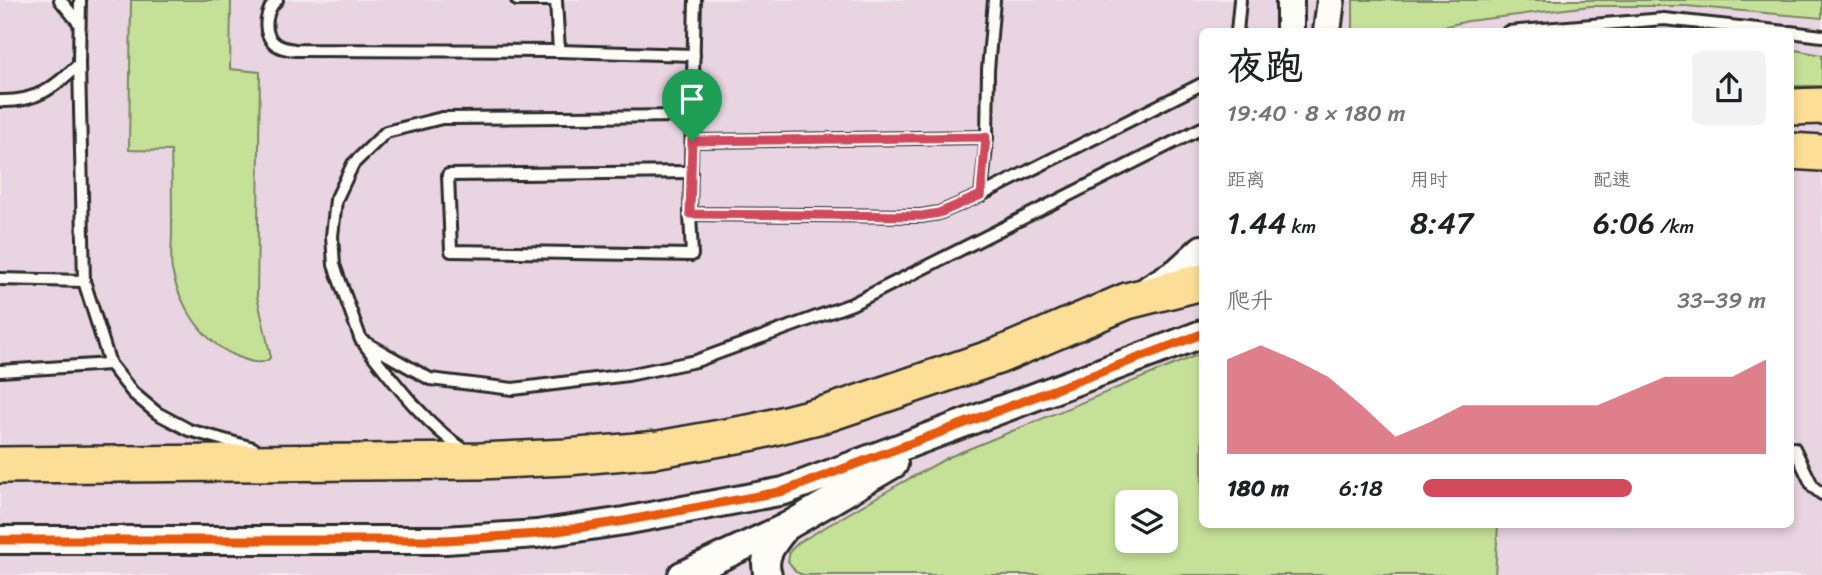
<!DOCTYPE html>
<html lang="zh">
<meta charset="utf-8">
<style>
body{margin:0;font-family:Sriracha,"LXGW WenKai TC",sans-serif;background:#f2f2f2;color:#202124;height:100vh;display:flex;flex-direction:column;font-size:26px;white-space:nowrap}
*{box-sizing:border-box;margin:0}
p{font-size:23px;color:#757577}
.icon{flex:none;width:38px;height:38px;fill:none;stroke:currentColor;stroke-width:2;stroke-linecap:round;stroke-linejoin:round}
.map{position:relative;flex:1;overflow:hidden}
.drawer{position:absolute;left:1199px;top:28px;width:595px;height:500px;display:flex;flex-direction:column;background:#fff;border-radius:10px;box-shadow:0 4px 10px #0003}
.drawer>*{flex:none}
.fabs{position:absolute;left:1115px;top:490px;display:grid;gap:14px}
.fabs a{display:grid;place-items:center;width:63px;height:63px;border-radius:10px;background:#fff;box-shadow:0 4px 10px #0003;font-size:35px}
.pin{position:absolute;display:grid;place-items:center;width:60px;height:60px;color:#fff;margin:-72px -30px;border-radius:50% 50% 50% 0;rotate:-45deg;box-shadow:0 0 7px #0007}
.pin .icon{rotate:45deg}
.round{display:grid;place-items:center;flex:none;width:74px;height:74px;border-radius:10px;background:#f2f2f2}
.headline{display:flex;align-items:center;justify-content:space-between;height:119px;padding:0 28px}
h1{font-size:38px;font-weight:600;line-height:52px}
.metrics{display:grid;grid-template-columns:repeat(3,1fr);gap:10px;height:119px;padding:7px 28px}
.metrics div{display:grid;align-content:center}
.metrics b{font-size:30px;font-weight:600}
.metrics small{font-size:19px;font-weight:400}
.metrics p{font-size:19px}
.chart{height:196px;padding:14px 28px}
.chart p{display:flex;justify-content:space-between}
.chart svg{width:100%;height:126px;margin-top:7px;fill:#d1495b;opacity:.7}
ul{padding:0 28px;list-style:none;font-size:23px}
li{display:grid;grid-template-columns:112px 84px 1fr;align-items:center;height:52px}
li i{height:18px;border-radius:9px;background:#d1495b}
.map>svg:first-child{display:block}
</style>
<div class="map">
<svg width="1822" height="575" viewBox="0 0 1822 575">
<rect width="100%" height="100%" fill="#f4eaed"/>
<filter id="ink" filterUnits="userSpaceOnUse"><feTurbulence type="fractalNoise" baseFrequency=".0143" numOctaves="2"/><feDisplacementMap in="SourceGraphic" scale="14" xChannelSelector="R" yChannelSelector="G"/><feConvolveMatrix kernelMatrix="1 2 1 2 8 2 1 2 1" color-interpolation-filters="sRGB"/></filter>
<g filter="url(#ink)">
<path fill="#e9d4e1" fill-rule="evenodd" d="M0 0H1822V575H0ZM1202 32H1790V525H1202ZM1127 502H1166V541H1127Z"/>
<g fill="#c5e198" stroke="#788662" stroke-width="2" fill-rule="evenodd">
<path d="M131 0H231L230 69 260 72 257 296 270 353V358C261 367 245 360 234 355 202 341 179 304 172 270 170 259 172 245 172 232 172 205 172 178 171 151L129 150Z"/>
<path d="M1353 0H1822V18L1686 6H1590L1468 21 1425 31 1353 32Z"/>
<path d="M1790 49 1822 55V86H1790Z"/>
<path d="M1202 353V525H1498L1495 575H803L796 572 788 561 790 551 798 543 901 483 949 457ZM1166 502V541H1127V502Z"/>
</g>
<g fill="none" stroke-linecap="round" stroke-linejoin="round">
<defs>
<g id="service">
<path d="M60 0 79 23"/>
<path d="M80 0 79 64 84 281 110 364 133 393 157 413 189 430 253 448"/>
<path d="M277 0C266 9 262 31 273 42 279 48 287 49 295 50L559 51 694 55"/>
<path d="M517 0H556"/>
<path d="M695 0 692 116 442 118 386 132 353 164 336 200 332 236 334 265 361 340 430 379 513 389 628 375 696 361 852 304 1202 128"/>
<path d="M556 1 559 51"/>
<path d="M1237 32 1240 0"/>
<path d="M1508 32 1664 19 1786 32"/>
<path d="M1790 32 1822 36"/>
<path d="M0 101C36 102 54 88 79 64"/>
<path d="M692 116 690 214 921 216 939 213 981 195"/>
<path d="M987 137 988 70 994 0"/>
<path d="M692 141 987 137 981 195 1202 84"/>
<path d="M690 214 692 255 451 251 448 175 691 172"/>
<path d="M0 279 84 281"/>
<path d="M365 345C395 383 424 423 464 450"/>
<path d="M0 371 110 364"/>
<path d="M1794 448 1813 487 1822 494"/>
</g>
<g id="tertiary">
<path d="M1290 32V0"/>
<path d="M1327 32 1331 0"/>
<path d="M1150 288 1177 272 1202 249"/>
<path d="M0 540H445L537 534 624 521 784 491 1202 334"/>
<path d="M682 575 786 527 894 464"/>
<path d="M768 575C761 556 774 542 786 527"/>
</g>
<g id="trunk">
<path d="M1790 107 1822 106"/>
<path d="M1790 151 1822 153"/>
<path d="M0 465 480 461 567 457 659 449 754 432 829 413 998 356 1127 301 1202 282"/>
</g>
</defs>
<use href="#service" stroke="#2b2b2b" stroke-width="16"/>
<use href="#tertiary" stroke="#2b2b2b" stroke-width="32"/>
<use href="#trunk" stroke="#2b2b2b" stroke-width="40"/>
<use href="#service" stroke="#fdfcf7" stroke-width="10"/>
<use href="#tertiary" stroke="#fdfcf7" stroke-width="26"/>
<use href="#trunk" stroke="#fdde96" stroke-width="35"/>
<defs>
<path id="cycleway" d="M0 540H445L537 534 624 521 784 491 1202 334"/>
</defs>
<use href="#cycleway" stroke="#fdfcf7" stroke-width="13"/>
<use href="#cycleway" stroke="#e8590c" stroke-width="9"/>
</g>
</g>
<g fill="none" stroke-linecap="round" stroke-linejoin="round" filter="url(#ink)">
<defs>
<path id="route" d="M986 137 981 195 939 213 921 216 690 214 692 141Z"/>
</defs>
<use href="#route" stroke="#fff" stroke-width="14"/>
<use href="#route" stroke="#d1495b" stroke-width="9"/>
</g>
</svg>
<div class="fabs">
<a><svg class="icon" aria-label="layers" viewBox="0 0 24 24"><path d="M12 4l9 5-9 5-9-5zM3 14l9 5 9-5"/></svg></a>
</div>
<div class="pin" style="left:692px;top:141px;background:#1e9e55"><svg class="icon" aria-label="arrive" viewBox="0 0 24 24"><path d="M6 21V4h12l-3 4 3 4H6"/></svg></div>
<section class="drawer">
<div class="headline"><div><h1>夜跑</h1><p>19:40 · 8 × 180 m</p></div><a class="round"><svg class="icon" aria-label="share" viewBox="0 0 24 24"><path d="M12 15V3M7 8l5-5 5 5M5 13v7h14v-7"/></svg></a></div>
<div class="metrics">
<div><p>距离</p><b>1.44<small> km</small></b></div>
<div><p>用时</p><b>8:47</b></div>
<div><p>配速</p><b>6:06<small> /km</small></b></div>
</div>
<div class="chart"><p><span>爬升</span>33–39 m</p>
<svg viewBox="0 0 160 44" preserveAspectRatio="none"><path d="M0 44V11L10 6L20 11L30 17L40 27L50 38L60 33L70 27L80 27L90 27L100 27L110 27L120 22L130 17L140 17L150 17L160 11V44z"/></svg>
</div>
<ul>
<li><b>180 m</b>6:18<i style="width:61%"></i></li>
</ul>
</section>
</div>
